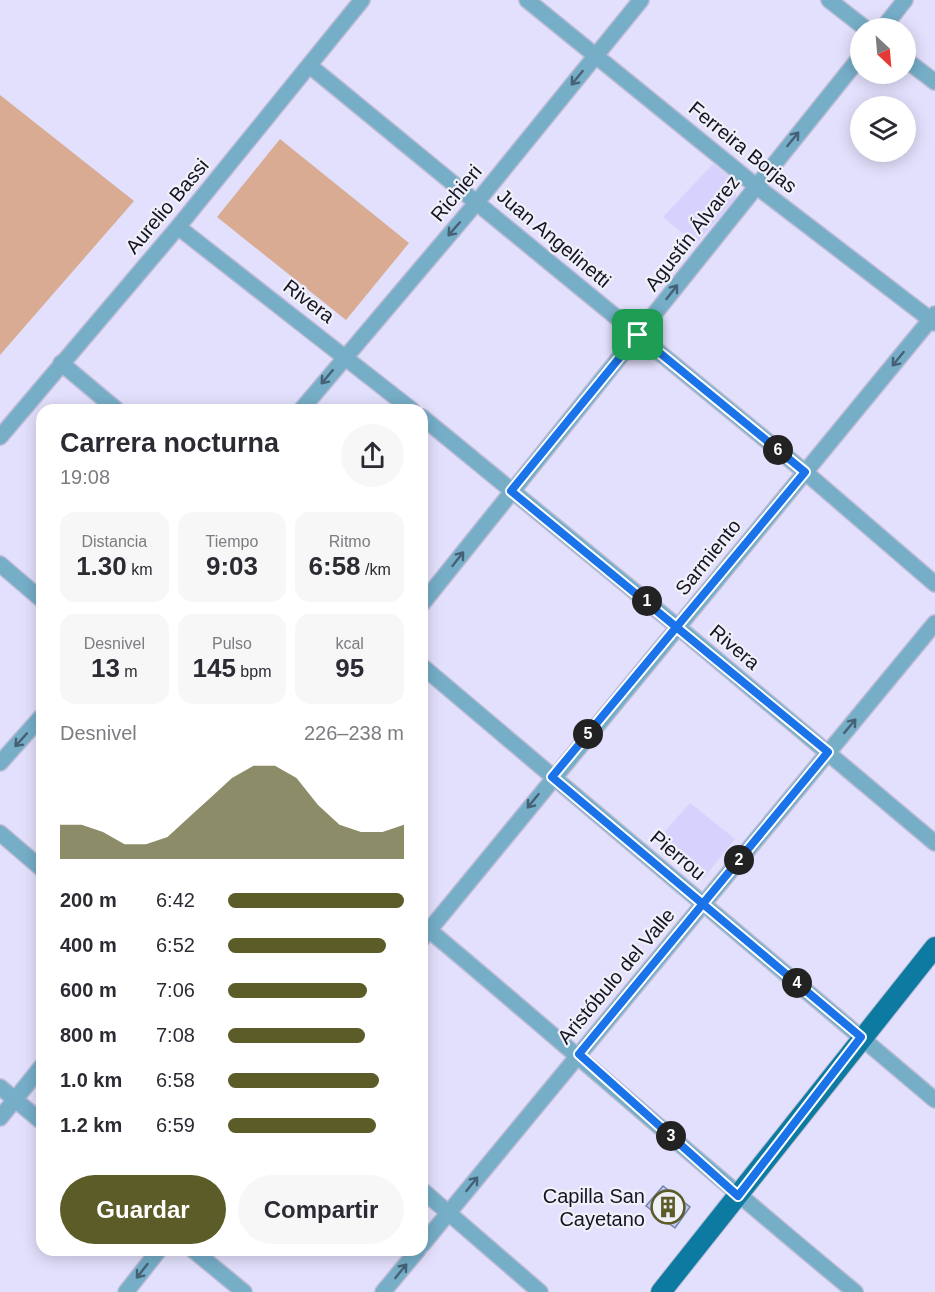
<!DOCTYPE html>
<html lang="es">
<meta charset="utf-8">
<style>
body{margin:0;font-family:Arial,sans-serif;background:#f7f7f7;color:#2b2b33;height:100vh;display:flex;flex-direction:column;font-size:22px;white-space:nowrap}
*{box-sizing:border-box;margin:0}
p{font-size:20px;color:#7c7c81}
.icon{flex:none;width:33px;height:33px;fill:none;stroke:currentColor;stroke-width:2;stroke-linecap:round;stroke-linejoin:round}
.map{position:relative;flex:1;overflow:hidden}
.sheet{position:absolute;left:36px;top:404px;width:392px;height:852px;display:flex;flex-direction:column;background:#fff;border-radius:18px;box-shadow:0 3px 15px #0003}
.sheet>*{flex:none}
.needle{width:39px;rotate:154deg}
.tools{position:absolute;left:850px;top:18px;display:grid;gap:12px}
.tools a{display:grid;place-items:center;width:66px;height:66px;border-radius:50%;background:#fff;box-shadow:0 3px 15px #0003;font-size:30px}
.pin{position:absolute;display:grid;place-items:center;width:51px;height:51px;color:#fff;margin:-26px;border-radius:12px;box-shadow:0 3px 9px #0006}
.km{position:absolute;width:30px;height:30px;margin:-15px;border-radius:50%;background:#222;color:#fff;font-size:16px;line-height:30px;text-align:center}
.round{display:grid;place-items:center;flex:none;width:63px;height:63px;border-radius:32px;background:#f7f7f7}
.overview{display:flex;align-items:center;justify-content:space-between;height:102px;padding:0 24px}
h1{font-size:27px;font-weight:700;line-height:45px}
.metrics{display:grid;grid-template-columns:repeat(3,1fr);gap:9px;height:102px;padding:6px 24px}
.metrics div{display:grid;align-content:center;border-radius:15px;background:#f7f7f7;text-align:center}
.metrics b{font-size:26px;font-weight:700}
.metrics small{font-size:16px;font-weight:400}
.metrics p{font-size:16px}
.chart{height:168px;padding:12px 24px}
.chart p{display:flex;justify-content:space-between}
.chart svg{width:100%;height:108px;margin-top:6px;fill:#5c5c29;opacity:.7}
.primary-button{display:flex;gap:12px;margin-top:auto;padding:12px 24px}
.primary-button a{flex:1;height:69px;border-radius:36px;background:#5c5c29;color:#fff;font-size:24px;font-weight:700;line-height:69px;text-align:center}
.primary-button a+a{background:#f7f7f7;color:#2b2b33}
ul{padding:0 24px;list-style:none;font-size:20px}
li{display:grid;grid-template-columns:96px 72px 1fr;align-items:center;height:45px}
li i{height:15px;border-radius:8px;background:#5c5c29}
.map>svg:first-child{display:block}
</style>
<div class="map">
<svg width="935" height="1292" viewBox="0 0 935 1292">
<rect width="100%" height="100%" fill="#e2e0fc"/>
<g fill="#d6d2fd">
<path d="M713 164 734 180 736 198 696 244 663 217Z"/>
<path d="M690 803 735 839 703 879 658 839Z"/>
</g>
<g fill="#d9ab92">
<path d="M0 95 134 201 0 355Z"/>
<path d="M280 139 409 243 346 320 217 217Z"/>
</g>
<path fill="#bbcbf6" stroke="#7684ad" stroke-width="1.5" d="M663 1186 690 1207 675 1228 646 1206Z"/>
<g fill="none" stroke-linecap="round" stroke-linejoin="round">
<defs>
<g id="minor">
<path d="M527 0 756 186 935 323"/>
<path d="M829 0 865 28"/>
<path d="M883 28 905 0"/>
<path d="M906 60 935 82"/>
<path d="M310 66 805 472 935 584"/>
<path d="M178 227 412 410"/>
<path d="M61 363 117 410"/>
<path d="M301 410 477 202 641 0"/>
<path d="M422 417 678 627 935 843"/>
<path d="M0 437 178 227 362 0"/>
<path d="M0 564 42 600"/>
<path d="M422 604 861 56"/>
<path d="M422 666 935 1100"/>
<path d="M0 763 42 716"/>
<path d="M0 833 42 869"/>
<path d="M423 925C568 1046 709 1172 855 1292"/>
<path d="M422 939 935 314"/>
<path d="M0 1087 42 1122"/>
<path d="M0 1118 42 1066"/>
<path d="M422 1190 540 1292"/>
<path d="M422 1245 935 623"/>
<path d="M193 1250 244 1292"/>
<path d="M126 1292 159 1250"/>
<path d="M383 1292 418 1250"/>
</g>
<path id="major" d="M661 1292 935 947"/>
</defs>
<use href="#minor" stroke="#bdbbd5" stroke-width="18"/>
<use href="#major" stroke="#bdbbd5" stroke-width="22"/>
<use href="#minor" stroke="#76aec8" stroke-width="15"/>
<use href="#major" stroke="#0d7ba1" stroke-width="20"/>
</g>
<defs><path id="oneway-shaft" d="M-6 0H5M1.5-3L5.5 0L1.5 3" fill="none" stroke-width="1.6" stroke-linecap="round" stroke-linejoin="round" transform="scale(1.5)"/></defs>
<g stroke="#466176">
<use href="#oneway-shaft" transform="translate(577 78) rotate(129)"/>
<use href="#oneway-shaft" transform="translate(793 139) rotate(-51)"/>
<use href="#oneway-shaft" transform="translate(454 229) rotate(131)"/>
<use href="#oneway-shaft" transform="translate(672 292) rotate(-52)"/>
<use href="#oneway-shaft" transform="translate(898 359) rotate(129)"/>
<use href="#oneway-shaft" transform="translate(327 377) rotate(130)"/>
<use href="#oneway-shaft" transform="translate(458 559) rotate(-52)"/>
<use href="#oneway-shaft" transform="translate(850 726) rotate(-50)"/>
<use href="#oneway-shaft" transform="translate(21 740) rotate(132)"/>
<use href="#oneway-shaft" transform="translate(533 801) rotate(129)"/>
<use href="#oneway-shaft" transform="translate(472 1184) rotate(-51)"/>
<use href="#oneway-shaft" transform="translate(142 1271) rotate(128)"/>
<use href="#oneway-shaft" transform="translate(401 1271) rotate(-51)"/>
</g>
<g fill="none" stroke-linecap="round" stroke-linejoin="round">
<defs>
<path id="route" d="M638 335 511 491 828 752C745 853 662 953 579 1054L738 1196 861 1037 552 777 805 472 638 335"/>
</defs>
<use href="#route" stroke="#fff" stroke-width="12"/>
<use href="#route" stroke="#1a73e8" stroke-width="8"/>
</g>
<defs>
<symbol id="building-ring" viewBox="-11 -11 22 22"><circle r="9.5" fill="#f0f0f9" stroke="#5c5c29" stroke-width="1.5"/><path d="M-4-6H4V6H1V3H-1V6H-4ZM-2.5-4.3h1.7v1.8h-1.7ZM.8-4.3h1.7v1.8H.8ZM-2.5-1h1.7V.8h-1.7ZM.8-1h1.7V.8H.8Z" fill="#5c5c29"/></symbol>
</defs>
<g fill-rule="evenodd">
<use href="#building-ring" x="649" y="1188" width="38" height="38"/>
</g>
<g text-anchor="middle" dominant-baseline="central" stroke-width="4.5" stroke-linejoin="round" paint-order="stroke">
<g font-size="20" fill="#161424" stroke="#f0f0f9">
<text transform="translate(743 147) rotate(39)">Ferreira Borjas</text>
<text transform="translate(456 193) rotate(-50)">Richieri</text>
<text transform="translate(167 206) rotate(-50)">Aurelio Bassi</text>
<text transform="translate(692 233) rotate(-52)">Agustín Álvarez</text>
<text transform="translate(554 238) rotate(40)">Juan Angelinetti</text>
<text transform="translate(309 301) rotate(37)">Rivera</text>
<text transform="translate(708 557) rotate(-51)">Sarmiento</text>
<text transform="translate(735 647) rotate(40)">Rivera</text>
<text transform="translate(678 855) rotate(40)">Pierrou</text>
<text transform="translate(616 976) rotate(-50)">Aristóbulo del Valle</text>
</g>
<g font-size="20" fill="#161424" stroke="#f0f0f9" text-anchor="end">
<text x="645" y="1196">Capilla San<tspan x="645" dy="23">Cayetano</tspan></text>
</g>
</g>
</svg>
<div class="tools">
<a><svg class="needle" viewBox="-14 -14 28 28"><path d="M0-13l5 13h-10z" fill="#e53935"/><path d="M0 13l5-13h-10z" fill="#7c7c81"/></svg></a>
<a><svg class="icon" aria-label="layers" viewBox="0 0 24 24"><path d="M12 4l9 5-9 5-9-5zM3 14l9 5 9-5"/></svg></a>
</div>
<div class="pin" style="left:638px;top:335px;background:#1e9e55"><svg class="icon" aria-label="arrive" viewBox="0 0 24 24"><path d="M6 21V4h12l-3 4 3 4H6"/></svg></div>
<b class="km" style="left:647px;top:601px">1</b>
<b class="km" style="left:739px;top:860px">2</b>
<b class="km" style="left:671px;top:1136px">3</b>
<b class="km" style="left:797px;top:983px">4</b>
<b class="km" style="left:588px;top:734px">5</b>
<b class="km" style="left:778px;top:450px">6</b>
<section class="sheet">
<div class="overview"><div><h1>Carrera nocturna</h1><p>19:08</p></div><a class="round"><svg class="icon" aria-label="share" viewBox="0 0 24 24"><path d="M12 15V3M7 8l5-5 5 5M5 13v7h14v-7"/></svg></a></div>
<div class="metrics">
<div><p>Distancia</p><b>1.30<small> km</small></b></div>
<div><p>Tiempo</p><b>9:03</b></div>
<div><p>Ritmo</p><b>6:58<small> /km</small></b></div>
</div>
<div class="metrics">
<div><p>Desnivel</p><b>13<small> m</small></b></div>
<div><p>Pulso</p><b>145<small> bpm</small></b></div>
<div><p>kcal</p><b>95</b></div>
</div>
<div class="chart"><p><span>Desnivel</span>226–238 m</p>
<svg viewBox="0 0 160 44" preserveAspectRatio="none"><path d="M0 44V30L10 30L20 33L30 38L40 38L50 35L60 27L70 19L80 11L90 6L100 6L110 11L120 22L130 30L140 33L150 33L160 30V44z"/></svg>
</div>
<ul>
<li><b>200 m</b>6:42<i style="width:100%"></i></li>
<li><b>400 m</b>6:52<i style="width:90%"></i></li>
<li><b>600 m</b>7:06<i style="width:79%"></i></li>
<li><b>800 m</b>7:08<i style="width:78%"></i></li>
<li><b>1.0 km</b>6:58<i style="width:86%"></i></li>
<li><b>1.2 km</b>6:59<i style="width:84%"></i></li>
</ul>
<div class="primary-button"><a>Guardar</a><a>Compartir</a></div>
</section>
</div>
